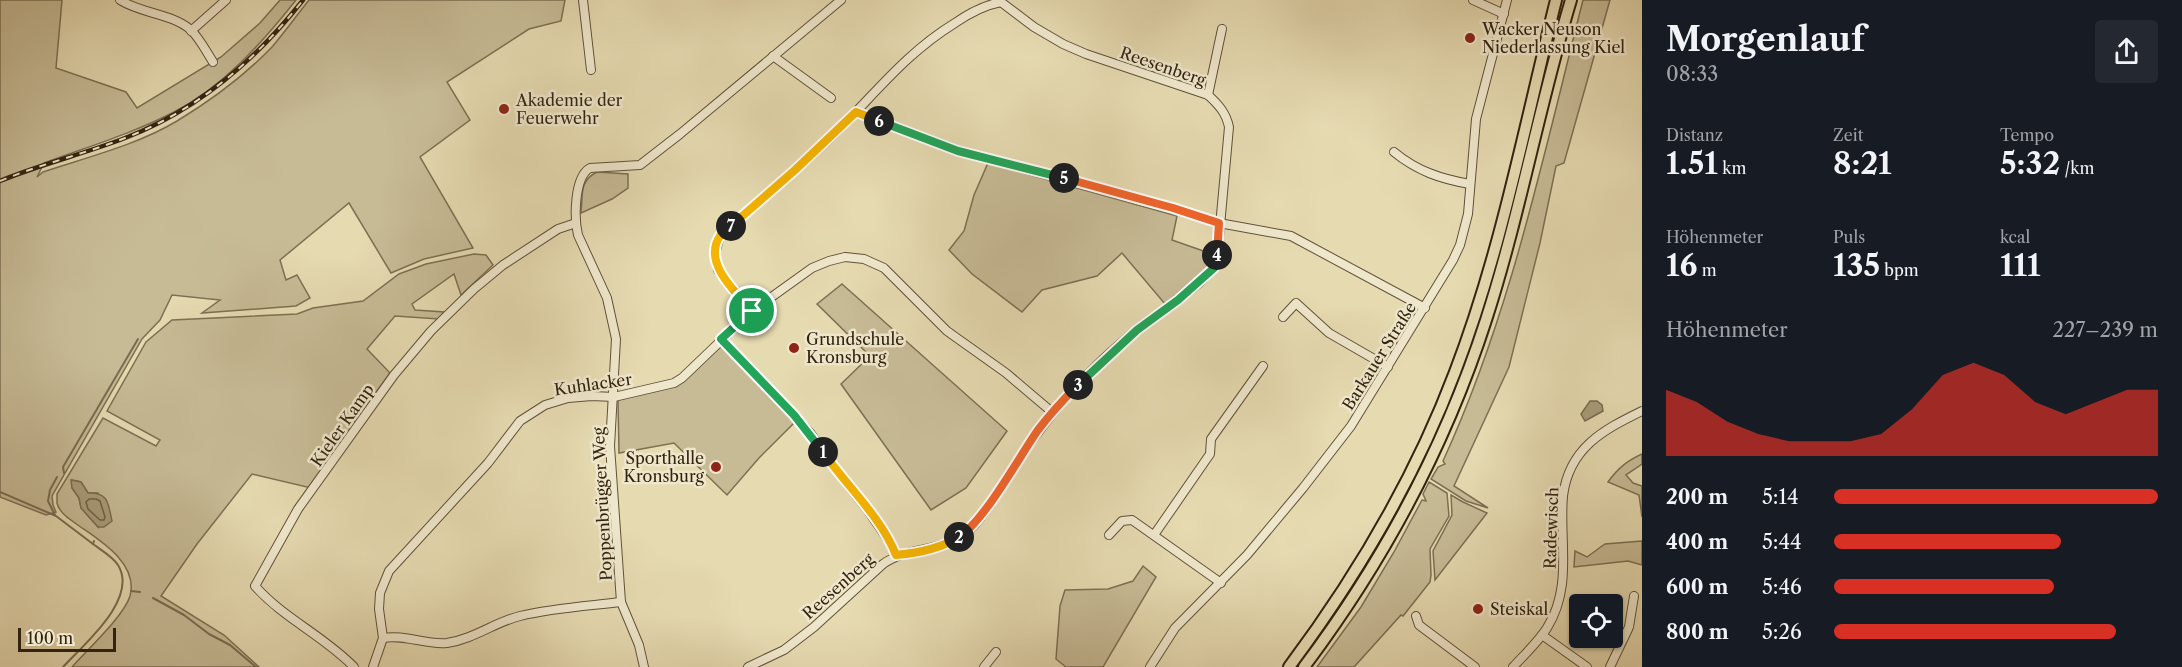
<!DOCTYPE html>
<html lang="de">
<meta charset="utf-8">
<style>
body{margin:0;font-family:"Libre Caslon Text",serif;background:#242831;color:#f1f3f6;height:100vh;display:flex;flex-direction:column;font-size:22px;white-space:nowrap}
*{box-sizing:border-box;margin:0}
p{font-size:20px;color:#9ea1a6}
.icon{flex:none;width:33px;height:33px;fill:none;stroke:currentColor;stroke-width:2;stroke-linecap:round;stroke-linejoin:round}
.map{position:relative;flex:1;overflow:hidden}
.sheet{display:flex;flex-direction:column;background:#171b24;width:540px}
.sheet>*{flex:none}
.tools{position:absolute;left:1569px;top:594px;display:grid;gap:12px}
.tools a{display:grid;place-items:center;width:54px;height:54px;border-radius:6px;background:#171b24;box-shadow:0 2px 4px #0004;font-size:30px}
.scale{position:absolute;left:18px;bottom:15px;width:98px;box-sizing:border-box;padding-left:6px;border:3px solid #322410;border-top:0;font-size:16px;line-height:21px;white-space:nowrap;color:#322410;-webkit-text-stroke:4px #efe7cc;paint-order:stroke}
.pin{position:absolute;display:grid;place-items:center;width:51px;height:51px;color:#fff;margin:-26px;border:3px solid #fff;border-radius:50%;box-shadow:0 2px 6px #0007}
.km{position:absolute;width:30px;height:30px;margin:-15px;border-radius:50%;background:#222;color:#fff;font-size:16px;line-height:30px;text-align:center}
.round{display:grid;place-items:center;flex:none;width:63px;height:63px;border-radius:6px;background:#242831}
.head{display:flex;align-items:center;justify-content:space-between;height:102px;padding:0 24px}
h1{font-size:33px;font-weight:700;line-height:45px}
.figures{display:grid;grid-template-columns:repeat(3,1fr);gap:9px;height:102px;padding:6px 24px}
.figures div{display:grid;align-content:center}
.figures b{font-size:30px;font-weight:700}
.figures small{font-size:16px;font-weight:400}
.figures p{font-size:16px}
.chart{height:168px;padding:12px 24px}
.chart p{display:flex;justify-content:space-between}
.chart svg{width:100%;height:108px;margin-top:6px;fill:#d93025;opacity:.7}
ul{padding:0 24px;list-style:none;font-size:20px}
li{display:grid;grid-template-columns:96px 72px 1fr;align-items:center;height:45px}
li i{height:15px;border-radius:8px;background:#d93025}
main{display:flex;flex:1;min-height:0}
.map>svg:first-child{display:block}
</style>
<main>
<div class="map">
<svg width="1642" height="667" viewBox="0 0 1642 667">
<rect width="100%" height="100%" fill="#e6dab1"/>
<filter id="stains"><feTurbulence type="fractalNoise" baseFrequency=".00333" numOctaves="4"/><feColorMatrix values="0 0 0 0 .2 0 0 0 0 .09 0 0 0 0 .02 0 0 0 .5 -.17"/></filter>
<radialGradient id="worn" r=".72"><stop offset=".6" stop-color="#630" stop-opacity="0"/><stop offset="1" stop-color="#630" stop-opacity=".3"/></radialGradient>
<g fill="#c7bb96" stroke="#7c7053" stroke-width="1.5" fill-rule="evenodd">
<path d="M0 0H62L56 68 126 92 137 108 221 57 260 23 280 0H296C262 43 222 88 172 113 131 134 87 147 44 163L37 177 43 172C88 157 137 145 177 121 210 101 245 75 272 47 285 32 297 15 309 0H565L561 21 529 29 447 82 470 120 420 157 473 248 424 259 391 273 349 203 280 260 286 280 297 275 310 298 296 306 202 313 220 300 172 295 160 320 142 339 52 496 53 505 56 512 46 515 0 497Z"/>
<path d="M1583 0H1610L1564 163 1556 166 1540 243 1509 367 1454 486 1488 508 1466 501 1431 479 1438 467 1445 464 1443 461C1511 313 1543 157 1583 0Z"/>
<path d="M988 163 1177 216 1172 240 1212 254 1209 266 1165 304 1122 253 1097 276 1042 290 1022 312 972 274 949 250 964 231 974 195Z"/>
<path d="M597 172 628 174V188L612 199 581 213C583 194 579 181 597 172Z"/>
<path d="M474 254 486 255 493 265 461 295 454 274 412 304 415 310 444 312 439 319 395 316 367 349 390 373 359 416 311 488 252 474 197 544 161 596 224 635 259 667H72C87 650 124 616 130 596 139 562 97 539 75 523 68 518 59 512 57 503 57 503 57 495 57 494L103 418 156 446 160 440 107 411 146 342 172 320 297 314 313 308 363 301 399 274 426 264ZM72 480 81 482 88 493H98V527L81 508 79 498 72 488Z"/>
<path d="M842 284 1007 431 966 488 931 510 841 384 870 356 817 304Z"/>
<path d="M721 344 796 421 759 458 727 495 674 443 619 453 618 400 666 388Z"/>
<path d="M1642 454V464L1626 475 1633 483 1642 486V517L1639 495 1608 482C1618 468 1627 461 1642 454Z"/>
<path d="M1429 482 1447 493 1449 516 1430 549 1431 575 1430 582 1403 616 1401 615 1354 667H1317L1361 607 1394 552 1422 500 1426 501 1423 494Z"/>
<path d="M1451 495 1463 502 1487 513 1435 580 1433 551 1452 515Z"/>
<path d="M1642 541V565L1628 561 1574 567 1575 551 1587 557 1605 544Z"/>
<path d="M1143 566 1156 577 1103 667H1066L1056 659 1060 606 1065 590 1108 589 1133 581Z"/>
</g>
<g fill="#a99c7a" stroke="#796c50" stroke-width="1.5">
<path d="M1590 401H1597L1602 405 1603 411 1585 421 1581 414Z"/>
<path d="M71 480 81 482 88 493C109 492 108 504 112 521L104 527H98L81 508 79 498 72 488Z"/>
</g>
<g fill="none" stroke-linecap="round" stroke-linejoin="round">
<path stroke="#6e6045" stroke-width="1.5" d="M89 499H96L100 501 105 517 104 520H100L88 509 86 502Z"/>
<g stroke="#796c50" stroke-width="2">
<path d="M64 473 63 467 138 339"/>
<path d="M0 492 56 516 93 544"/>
<path d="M55 515 48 501 50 490 57 477"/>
<path d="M131 591 140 592"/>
<path d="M153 598 184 615 209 634 230 645 256 667"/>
<path d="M63 667C83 645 139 599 118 565 113 557 101 550 93 544L94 541"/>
</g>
<defs>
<g id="minor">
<path d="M120 0C142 14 171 13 191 30 200 39 206 51 213 62"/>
<path d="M583 0 591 70"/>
<path d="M1473 0 1504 14"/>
<path d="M191 31 226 0"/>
<path d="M773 56 831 98"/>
<path d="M1208 95 1222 29"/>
<path d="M856 112 959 151 1117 192 1219 223 1291 236 1425 308"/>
<path d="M1394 152C1417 171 1441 179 1470 184"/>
<path d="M1283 317 1296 303 1329 333 1388 367"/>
<path d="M721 339 811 434 836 470 867 509 891 544 896 555"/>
<path d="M1109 535 1122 521 1132 520 1221 583"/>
<path d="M1154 535 1210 454 1211 439 1263 366"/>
<path d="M1416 616 1419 625 1475 667"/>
<path d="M1542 635 1587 667"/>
<path d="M383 638C405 634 425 645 447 643 474 639 495 622 520 616 553 608 588 606 621 602"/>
<path d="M354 667C324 636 283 618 255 586L298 509 394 375 431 331 474 289 503 265 558 229 576 223"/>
<path d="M373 667 383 638 379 609 380 593 389 571 488 463 520 421 545 405 568 398 592 396 614 397 674 383 682 378 752 311 812 268 829 261 845 257 864 259 884 268 947 331 1006 373 1052 412"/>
<path d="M644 667 639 645 621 602 610 446 616 339 607 298 578 235C574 218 574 177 590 168L640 165 680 134 841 0"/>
<path d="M748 667 784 650 814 627 883 564C908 546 940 553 967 532 985 517 1001 485 1015 465 1039 429 1064 397 1095 367 1108 354 1122 342 1136 330 1157 313 1210 283 1217 259L1229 127C1226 113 1219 105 1208 95L1086 54 1063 44 1034 27 1001 2C985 5 968 14 955 23 903 55 873 97 830 138 795 172 756 203 720 236L715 253 718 270 752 311"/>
<path d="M984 667 996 652"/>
<path d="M1150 667 1175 628 1247 555 1303 488 1351 426 1453 260 1460 245 1468 214 1476 119 1507 0"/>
<path d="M1513 667C1524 655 1538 642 1547 628 1573 586 1559 542 1563 496 1569 448 1603 430 1642 411"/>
<path d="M1610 667 1629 627 1634 596"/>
</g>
<g id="highway">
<path d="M1289 667C1357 576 1415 478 1455 372 1501 252 1525 124 1556 0"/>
<path d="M1304 667C1383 562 1446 444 1486 320 1520 215 1539 106 1571 0"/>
</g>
</defs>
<use href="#minor" stroke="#5f5238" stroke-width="10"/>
<use href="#highway" stroke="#322410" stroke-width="14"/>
<use href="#minor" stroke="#efe7cc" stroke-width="8"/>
<use href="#highway" stroke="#e6dab1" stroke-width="10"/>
<defs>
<path id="rail" d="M0 181C41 164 84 154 125 138 198 110 255 61 303 0"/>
</defs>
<use href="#rail" stroke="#322410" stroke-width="4.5"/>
<use href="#rail" stroke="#efe7cc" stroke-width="2" stroke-dasharray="7" stroke-linecap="butt"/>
</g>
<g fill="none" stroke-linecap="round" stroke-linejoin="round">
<defs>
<path id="split-1" d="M752 311 721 339 794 415 823 452"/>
<path id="split-2" d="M823 452C846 485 881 517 896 555 918 553 940 549 959 537"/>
<path id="split-3" d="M959 537C985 520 1019 457 1038 430 1050 414 1064 399 1078 385"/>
<path id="split-4" d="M1078 385 1137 330 1178 300 1214 268 1217 255"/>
<path id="split-5" d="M1064 178 1173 208 1219 223 1217 255"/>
<path id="split-6" d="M879 121 958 151 1064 178"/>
<path id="split-7" d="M731 226 795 170 856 112 879 121"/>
<path id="split-8" d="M731 226C728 229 722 232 720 236 702 263 736 292 752 311"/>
</defs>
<use href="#split-1" stroke="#fff" stroke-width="12"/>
<use href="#split-2" stroke="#fff" stroke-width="12"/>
<use href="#split-3" stroke="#fff" stroke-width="12"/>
<use href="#split-4" stroke="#fff" stroke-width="12"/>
<use href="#split-5" stroke="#fff" stroke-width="12"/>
<use href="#split-6" stroke="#fff" stroke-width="12"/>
<use href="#split-7" stroke="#fff" stroke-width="12"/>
<use href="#split-8" stroke="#fff" stroke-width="12"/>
<use href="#split-1" stroke="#22a559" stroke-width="8"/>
<use href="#split-2" stroke="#f5b400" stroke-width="8"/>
<use href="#split-3" stroke="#f0652b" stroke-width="8"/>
<use href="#split-4" stroke="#22a559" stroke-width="8"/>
<use href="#split-5" stroke="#f0652b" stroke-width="8"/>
<use href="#split-6" stroke="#22a559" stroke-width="8"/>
<use href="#split-7" stroke="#f5b400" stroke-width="8"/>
<use href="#split-8" stroke="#f5b400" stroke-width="8"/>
</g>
<g fill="#8f2418" stroke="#efe7cc" stroke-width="2">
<circle cx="1470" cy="38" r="6"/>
<circle cx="504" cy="109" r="6"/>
<circle cx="794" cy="348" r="6"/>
<circle cx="716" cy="467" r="6"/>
<circle cx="1478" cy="609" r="6"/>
</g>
<g text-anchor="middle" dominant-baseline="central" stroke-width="5" stroke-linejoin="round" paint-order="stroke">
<g font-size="16" fill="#322410" stroke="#efe7cc" text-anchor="start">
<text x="1482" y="29">Wacker Neuson<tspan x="1482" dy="18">Niederlassung Kiel</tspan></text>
<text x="516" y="100">Akademie der<tspan x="516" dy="18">Feuerwehr</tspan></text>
<text x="806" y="339">Grundschule<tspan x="806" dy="18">Kronsburg</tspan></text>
<text x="704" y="458" text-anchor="end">Sporthalle<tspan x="704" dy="18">Kronsburg</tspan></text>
<text x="1490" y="609">Steiskal</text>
</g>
<g font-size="16" fill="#322410" stroke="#efe7cc">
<text transform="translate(1163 66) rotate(19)">Reesenberg</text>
<text transform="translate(1379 356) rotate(-58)">Barkauer Straße</text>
<text transform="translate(593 384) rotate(-8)">Kuhlacker</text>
<text transform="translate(342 425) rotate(-55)">Kieler Kamp</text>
<text transform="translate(602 504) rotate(-93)">Poppenbrügger Weg</text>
<text transform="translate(1551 528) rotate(-88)">Radewisch</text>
<text transform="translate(838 586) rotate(-42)">Reesenberg</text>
</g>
</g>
<rect width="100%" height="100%" filter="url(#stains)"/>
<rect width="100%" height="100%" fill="url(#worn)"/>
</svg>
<div class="tools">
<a><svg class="icon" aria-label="locate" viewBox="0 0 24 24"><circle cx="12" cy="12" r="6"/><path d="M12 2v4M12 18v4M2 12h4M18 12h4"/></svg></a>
</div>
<div class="scale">100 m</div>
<div class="pin" style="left:752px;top:311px;background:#1e9e55"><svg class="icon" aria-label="arrive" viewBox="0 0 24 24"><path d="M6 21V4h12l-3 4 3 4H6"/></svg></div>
<b class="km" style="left:823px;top:452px">1</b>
<b class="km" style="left:959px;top:537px">2</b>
<b class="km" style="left:1078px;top:385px">3</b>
<b class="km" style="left:1217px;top:255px">4</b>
<b class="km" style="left:1064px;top:178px">5</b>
<b class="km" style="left:879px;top:121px">6</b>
<b class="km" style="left:731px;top:226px">7</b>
</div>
<section class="sheet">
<div class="head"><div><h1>Morgenlauf</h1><p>08:33</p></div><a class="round"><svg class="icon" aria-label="share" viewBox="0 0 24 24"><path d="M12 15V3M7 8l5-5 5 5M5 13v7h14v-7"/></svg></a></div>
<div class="figures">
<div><p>Distanz</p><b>1.51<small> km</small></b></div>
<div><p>Zeit</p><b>8:21</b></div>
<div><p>Tempo</p><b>5:32<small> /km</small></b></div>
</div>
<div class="figures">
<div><p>Höhenmeter</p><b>16<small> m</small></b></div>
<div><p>Puls</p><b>135<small> bpm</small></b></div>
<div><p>kcal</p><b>111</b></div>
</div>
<div class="chart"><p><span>Höhenmeter</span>227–239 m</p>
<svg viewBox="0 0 160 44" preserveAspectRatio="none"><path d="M0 44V17L10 22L20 30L30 35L40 38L50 38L60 38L70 35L80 25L90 11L100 6L110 11L120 22L130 27L140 22L150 17L160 17V44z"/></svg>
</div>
<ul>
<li><b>200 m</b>5:14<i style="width:100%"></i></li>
<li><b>400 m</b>5:44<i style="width:70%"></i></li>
<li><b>600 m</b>5:46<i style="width:68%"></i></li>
<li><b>800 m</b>5:26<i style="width:87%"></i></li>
</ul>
</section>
</main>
